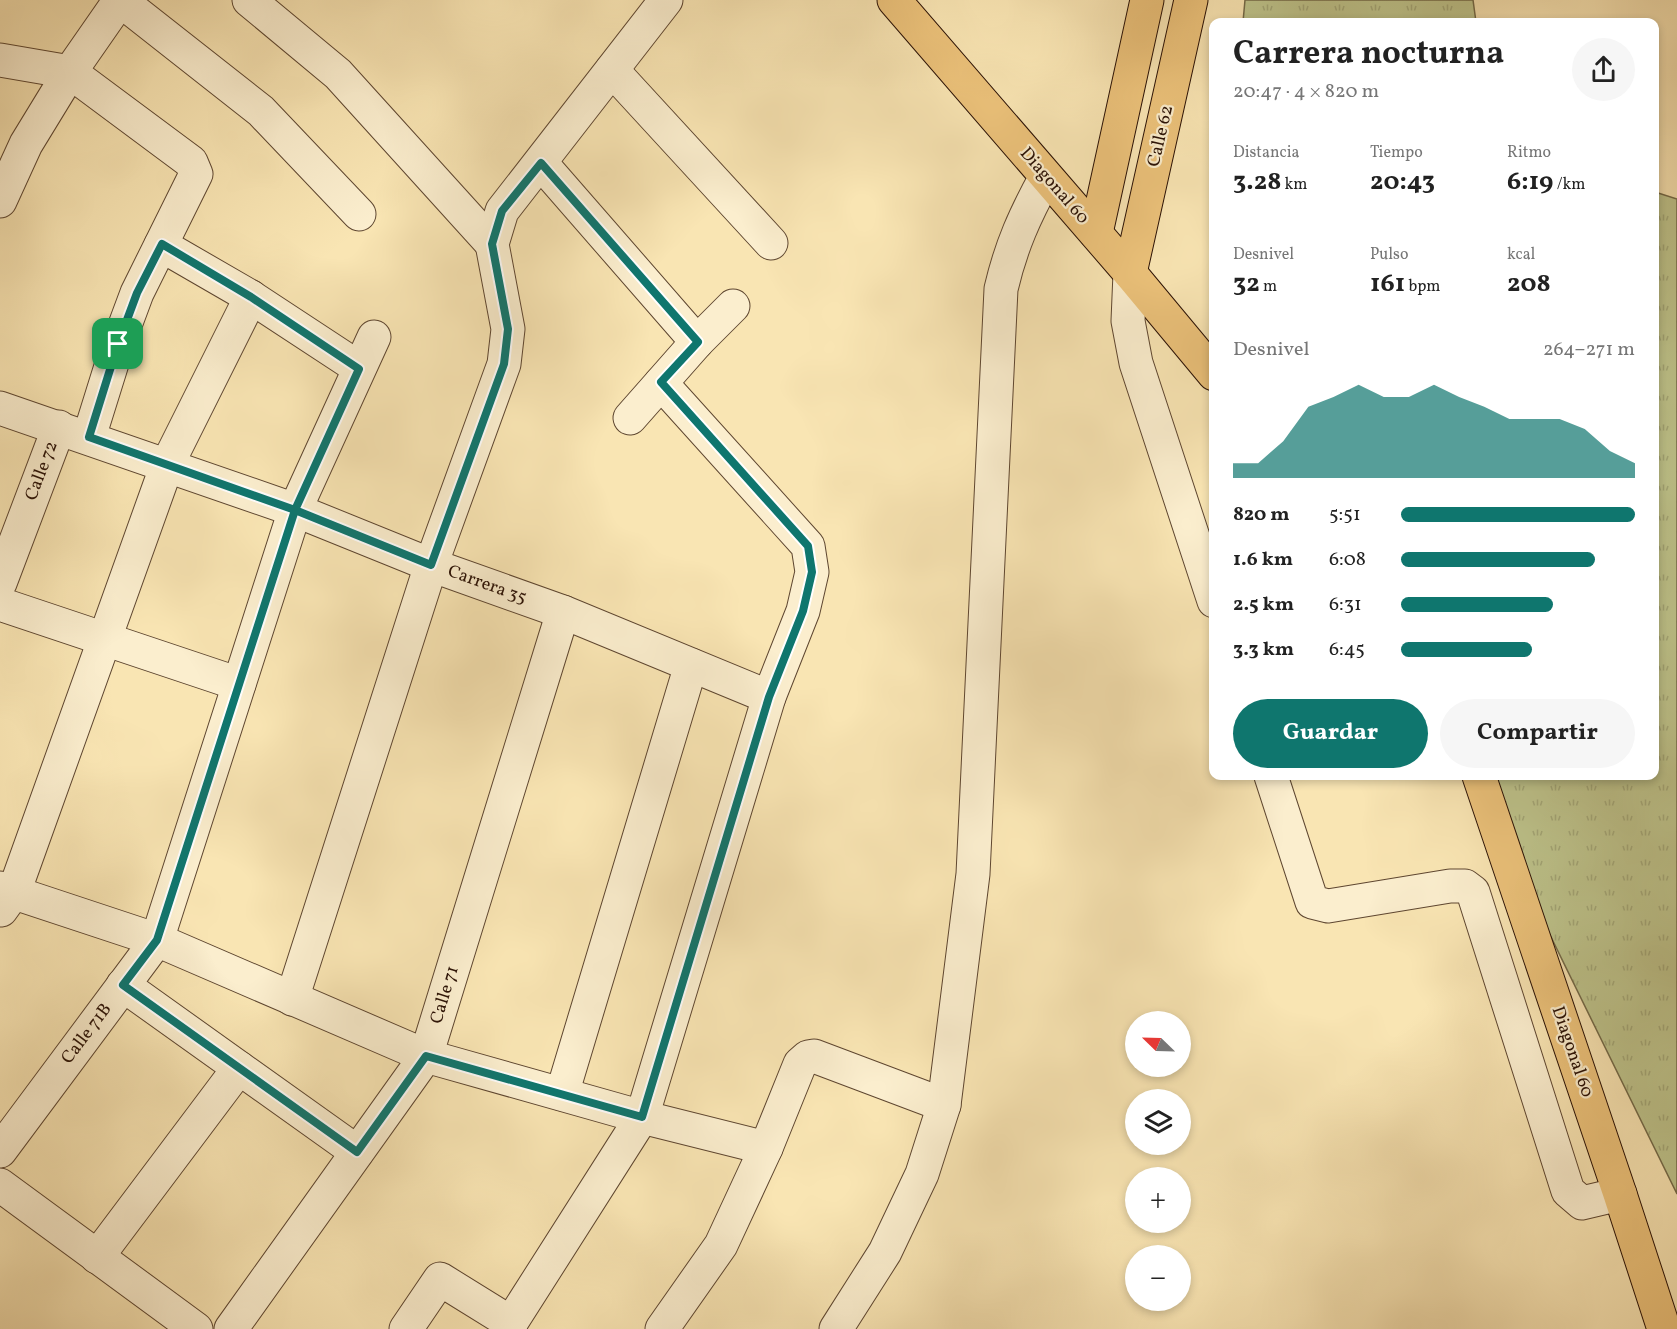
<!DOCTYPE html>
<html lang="es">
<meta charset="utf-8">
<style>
body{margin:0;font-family:Vollkorn,serif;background:#f6f6f6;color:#222;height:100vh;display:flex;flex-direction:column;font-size:22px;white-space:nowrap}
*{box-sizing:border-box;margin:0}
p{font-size:20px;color:#767676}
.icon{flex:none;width:33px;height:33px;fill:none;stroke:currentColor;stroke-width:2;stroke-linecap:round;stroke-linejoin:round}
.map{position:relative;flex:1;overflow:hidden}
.drawer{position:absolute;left:1209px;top:18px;width:450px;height:762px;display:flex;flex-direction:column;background:#fff;border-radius:12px;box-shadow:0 3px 9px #0003}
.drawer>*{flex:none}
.needle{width:39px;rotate:293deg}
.buttons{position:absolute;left:1125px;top:1011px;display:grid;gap:12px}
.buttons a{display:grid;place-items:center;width:66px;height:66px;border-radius:50%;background:#fff;box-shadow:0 3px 9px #0003;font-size:30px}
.pin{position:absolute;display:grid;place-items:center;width:51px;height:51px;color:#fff;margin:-26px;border-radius:12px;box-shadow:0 3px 9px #0006}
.round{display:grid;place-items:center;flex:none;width:63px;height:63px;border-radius:32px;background:#f6f6f6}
.overview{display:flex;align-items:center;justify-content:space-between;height:102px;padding:0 24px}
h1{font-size:33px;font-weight:700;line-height:45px}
.figures{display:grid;grid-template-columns:repeat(3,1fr);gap:9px;height:102px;padding:6px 24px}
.figures div{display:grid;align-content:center}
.figures b{font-size:26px;font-weight:700}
.figures small{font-size:16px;font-weight:400}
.figures p{font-size:16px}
.chart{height:168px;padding:12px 24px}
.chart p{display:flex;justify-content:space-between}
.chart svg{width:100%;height:108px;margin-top:6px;fill:#0f766e;opacity:.7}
.cta{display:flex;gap:12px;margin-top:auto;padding:12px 24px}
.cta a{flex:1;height:69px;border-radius:36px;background:#0f766e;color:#fff;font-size:24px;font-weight:700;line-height:69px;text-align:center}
.cta a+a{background:#f6f6f6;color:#222}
ul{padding:0 24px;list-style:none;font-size:20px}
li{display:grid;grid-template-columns:96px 72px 1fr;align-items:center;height:45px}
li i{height:15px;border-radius:8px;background:#0f766e}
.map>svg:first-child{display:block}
</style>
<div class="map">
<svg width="1677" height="1329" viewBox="0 0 1677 1329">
<defs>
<pattern id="park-tufts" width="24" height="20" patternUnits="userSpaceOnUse" patternTransform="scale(1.5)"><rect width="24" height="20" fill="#bec48c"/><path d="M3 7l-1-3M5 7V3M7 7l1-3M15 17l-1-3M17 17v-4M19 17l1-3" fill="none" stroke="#a3a777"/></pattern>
</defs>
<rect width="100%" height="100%" fill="#f9e5b3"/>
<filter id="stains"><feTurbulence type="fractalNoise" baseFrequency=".00333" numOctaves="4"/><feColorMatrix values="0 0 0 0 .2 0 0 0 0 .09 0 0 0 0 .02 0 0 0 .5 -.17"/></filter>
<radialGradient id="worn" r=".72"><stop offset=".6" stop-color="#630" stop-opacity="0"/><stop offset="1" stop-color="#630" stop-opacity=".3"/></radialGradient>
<g fill="url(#park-tufts)" stroke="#746a48" stroke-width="1.5">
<path d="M1245 0H1473L1476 22H1243Z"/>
<path d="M1655 192 1677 199V1194L1472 776H1654Z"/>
</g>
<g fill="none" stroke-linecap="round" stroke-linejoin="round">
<defs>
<g id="minor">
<path d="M120 0 261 111 359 214"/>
<path d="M249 0 338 74 492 244"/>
<path d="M0 60 70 72 191 162 196 174 137 293 118 344 89 437"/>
<path d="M612 70 771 243"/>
<path d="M541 163 697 342"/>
<path d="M0 201 26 144 70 72 120 0"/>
<path d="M161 245 251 297 359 368"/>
<path d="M1130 273 1128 321 1136 363 1214 601"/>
<path d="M0 408 295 510 431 565 563 612 769 697"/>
<path d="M630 418 697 342 733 306"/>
<path d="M0 583 59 427"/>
<path d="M0 604 239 684"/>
<path d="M1271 776 1312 902 1328 906 1450 886H1465L1473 892 1568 1191 1582 1203 1620 1194"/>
<path d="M0 888 157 940 426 1056 642 1117 766 1148"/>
<path d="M1 910 14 892 167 465 251 297"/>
<path d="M123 985 357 1152"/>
<path d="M292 999 431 565 504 364 508 329 492 244 502 211 666 0"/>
<path d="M562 1094 691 665"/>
<path d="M0 1151 157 940 295 510 374 337"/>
<path d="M0 1185 196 1329"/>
<path d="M97 1257 239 1068"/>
<path d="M231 1329 426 1056 563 612"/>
<path d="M406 1329 440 1279 511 1323"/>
<path d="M507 1329 642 1117 769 697 803 611 812 572 808 546 661 383"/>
<path d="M662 1329 721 1245 766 1148 800 1064 808 1057 814 1056 944 1105"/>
<path d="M836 1329 885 1252 922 1174 944 1105 973 874 1001 289C1011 246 1025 215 1046 177"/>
</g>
<g id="major">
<path d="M894 0 1130 273 1214 374"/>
<path d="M1096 233 1147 0"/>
<path d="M1130 273 1191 0"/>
<path d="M1479 776 1620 1194 1664 1329"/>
</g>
</defs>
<use href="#minor" stroke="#5e4630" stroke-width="35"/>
<use href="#major" stroke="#2a1105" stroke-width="35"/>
<use href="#minor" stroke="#fbeece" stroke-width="33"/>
<use href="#major" stroke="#ecc27a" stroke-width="33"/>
</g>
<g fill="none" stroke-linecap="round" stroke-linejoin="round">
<defs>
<path id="route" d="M118 344 89 437 295 510 157 940 123 985 357 1152 426 1056 642 1117 769 697 803 611 812 572 808 546 661 382 698 342 541 163 502 211 492 244 508 329 504 364 431 565 295 510 359 369 251 297 162 244 137 293 118 344"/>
</defs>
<use href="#route" stroke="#fff" stroke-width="12"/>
<use href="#route" stroke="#0f766e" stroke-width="8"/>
</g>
<g text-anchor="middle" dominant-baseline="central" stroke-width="4.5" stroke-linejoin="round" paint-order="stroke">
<g font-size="18" fill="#2a1105" stroke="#fbeece">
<text transform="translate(1161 136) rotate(-77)">Calle 62</text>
<text transform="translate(1054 186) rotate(49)">Diagonal 60</text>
<text transform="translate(42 471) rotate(-69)">Calle 72</text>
<text transform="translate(487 585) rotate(20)">Carrera 35</text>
<text transform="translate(445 995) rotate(-73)">Calle 71</text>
<text transform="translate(87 1034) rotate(-53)">Calle 71B</text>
<text transform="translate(1572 1052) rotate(71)">Diagonal 60</text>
</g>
</g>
<rect width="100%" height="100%" filter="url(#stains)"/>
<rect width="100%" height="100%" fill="url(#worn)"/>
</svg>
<div class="buttons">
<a><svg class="needle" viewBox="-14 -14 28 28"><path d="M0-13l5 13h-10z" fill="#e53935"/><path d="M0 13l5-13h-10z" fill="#767676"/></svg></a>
<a><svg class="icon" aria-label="layers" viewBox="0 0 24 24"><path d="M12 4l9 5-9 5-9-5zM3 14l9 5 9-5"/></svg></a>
<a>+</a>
<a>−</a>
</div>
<div class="pin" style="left:118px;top:344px;background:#1e9e55"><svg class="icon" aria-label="arrive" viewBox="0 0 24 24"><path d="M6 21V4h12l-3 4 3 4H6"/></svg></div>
<section class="drawer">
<div class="overview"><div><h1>Carrera nocturna</h1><p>20:47 · 4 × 820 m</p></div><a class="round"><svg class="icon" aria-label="share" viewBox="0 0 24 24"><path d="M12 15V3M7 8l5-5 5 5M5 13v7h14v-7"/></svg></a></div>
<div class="figures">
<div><p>Distancia</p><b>3.28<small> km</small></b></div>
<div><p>Tiempo</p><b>20:43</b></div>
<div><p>Ritmo</p><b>6:19<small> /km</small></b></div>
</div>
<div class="figures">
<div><p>Desnivel</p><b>32<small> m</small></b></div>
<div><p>Pulso</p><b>161<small> bpm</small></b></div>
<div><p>kcal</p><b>208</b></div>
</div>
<div class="chart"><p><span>Desnivel</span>264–271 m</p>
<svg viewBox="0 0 160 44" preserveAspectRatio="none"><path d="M0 44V38L10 38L20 29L30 15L40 11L50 6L60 11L70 11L80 6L90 11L100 15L110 20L120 20L130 20L140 24L150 33L160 38V44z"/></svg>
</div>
<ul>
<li><b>820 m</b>5:51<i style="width:100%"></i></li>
<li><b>1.6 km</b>6:08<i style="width:83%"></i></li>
<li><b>2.5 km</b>6:31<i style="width:65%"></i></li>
<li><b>3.3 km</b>6:45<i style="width:56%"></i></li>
</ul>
<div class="cta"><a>Guardar</a><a>Compartir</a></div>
</section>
</div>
